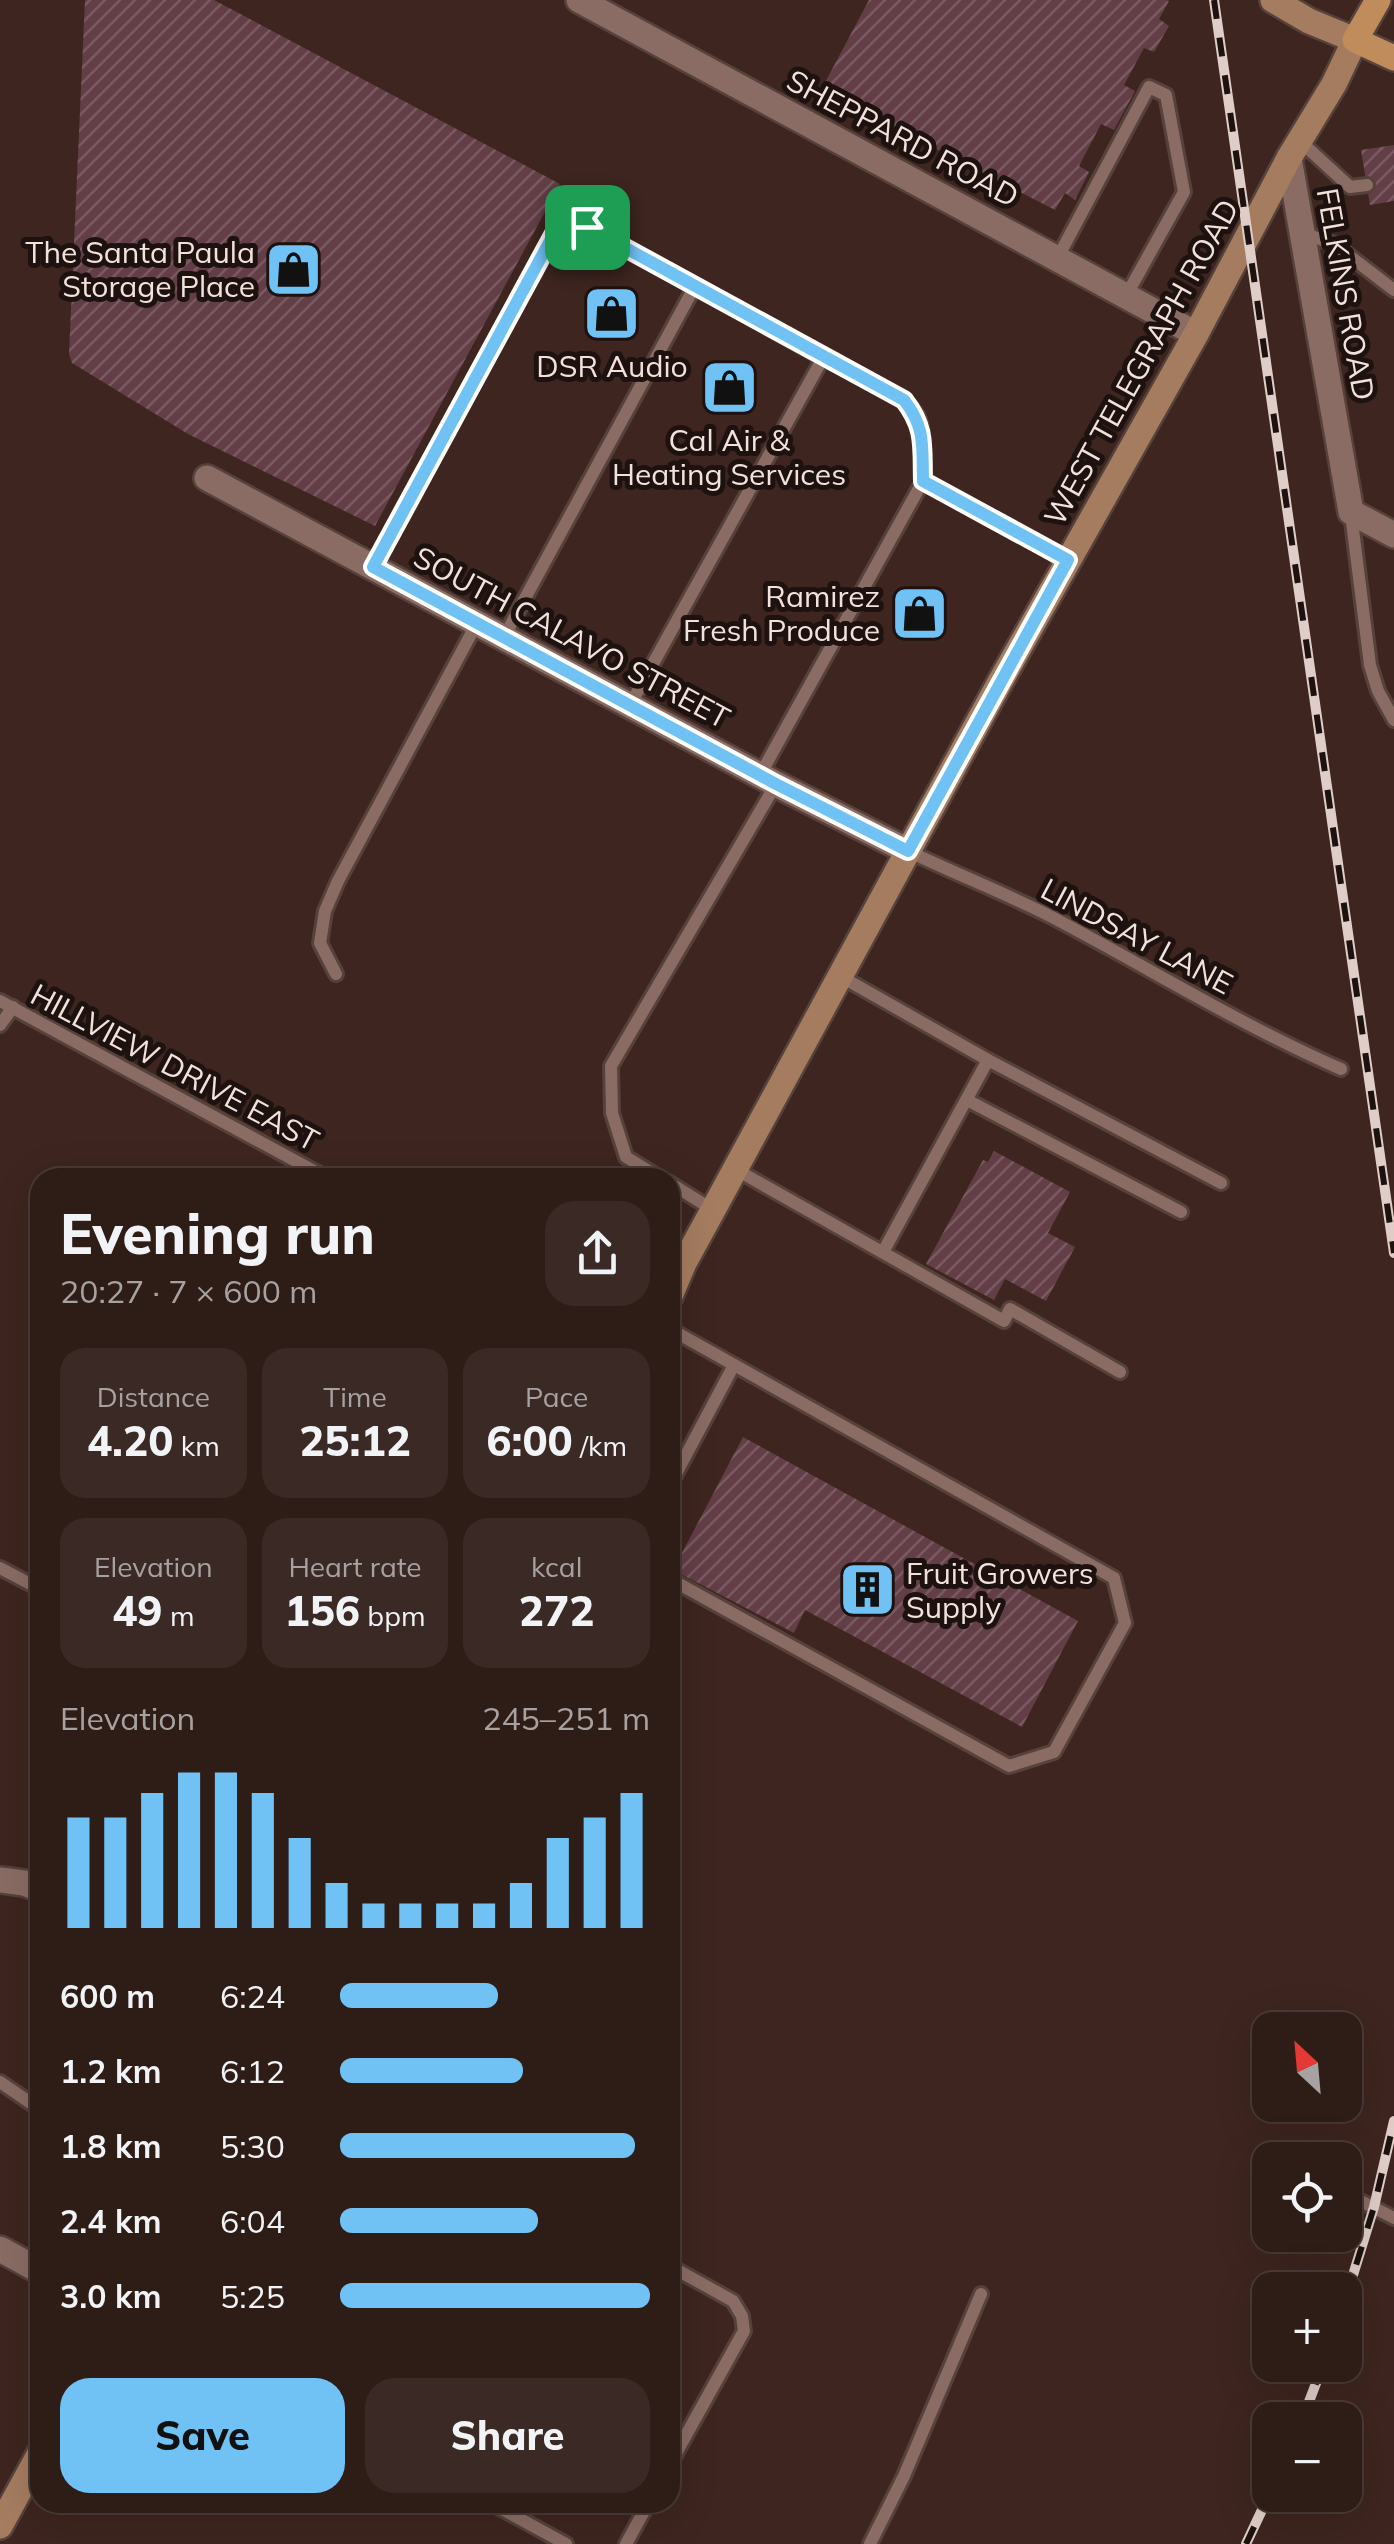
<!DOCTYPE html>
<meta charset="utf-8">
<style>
body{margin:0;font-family:Mulish,sans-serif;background:#3a2924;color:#f1f3f6;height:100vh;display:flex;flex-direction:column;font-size:38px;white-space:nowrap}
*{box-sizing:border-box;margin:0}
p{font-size:32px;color:#a7a1a1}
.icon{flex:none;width:55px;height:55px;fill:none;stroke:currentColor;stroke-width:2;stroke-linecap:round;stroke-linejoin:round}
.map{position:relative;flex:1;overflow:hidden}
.panel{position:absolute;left:30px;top:1168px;width:650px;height:1345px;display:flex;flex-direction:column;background:#2e1c17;border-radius:30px;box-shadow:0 10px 40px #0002,0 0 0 2px #493a36}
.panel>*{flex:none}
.needle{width:65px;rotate:334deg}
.buttons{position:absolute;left:1252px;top:2012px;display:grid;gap:20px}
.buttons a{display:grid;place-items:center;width:110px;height:110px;border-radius:20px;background:#2e1c17;box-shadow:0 10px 40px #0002,0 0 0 2px #493a36;font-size:50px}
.pin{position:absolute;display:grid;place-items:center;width:85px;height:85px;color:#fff;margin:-42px;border-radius:20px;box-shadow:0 5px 15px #0006}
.round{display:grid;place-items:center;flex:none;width:105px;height:105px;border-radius:30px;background:#3a2924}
.head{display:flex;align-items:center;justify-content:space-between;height:170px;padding:0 30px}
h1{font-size:55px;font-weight:800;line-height:75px}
.figures{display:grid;grid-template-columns:repeat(3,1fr);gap:15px;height:170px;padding:10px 30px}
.figures div{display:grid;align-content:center;border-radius:25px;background:#3a2924;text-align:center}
.figures b{font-size:42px;font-weight:800}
.figures small{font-size:28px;font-weight:400}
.figures p{font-size:28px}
.chart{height:280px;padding:20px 30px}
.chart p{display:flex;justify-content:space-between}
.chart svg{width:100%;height:180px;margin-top:10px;stroke:#70c2f4;stroke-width:6}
.button{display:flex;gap:20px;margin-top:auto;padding:20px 30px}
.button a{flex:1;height:115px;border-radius:30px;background:#70c2f4;color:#111;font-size:40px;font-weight:800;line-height:115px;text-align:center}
.button a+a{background:#3a2924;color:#f1f3f6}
ul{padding:0 30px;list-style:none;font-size:32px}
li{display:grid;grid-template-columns:160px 120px 1fr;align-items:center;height:75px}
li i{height:25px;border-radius:12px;background:#70c2f4}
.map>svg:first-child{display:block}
</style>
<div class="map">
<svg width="1394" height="2544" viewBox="0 0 1394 2544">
<defs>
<pattern id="building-hatch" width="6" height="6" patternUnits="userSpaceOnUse" patternTransform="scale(2.5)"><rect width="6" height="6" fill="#633e47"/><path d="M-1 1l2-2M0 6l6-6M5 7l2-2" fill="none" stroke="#7a5a61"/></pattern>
</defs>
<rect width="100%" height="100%" fill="#3e251f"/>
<g fill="url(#building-hatch)">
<path d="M85 0H214L560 184 375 526 188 434 72 363 69 354Z"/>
<path d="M869 0H1166L1169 1 1159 19 1169 26 1154 52 1144 48 1124 85 1135 91 1114 130 1101 124 1079 166 1089 172 1075 200 1065 193 1055 210 821 90Z"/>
<path d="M1394 145V201L1370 205 1361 150Z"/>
<path d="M994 1151 1070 1192 1048 1233 1075 1247 1046 1301 1005 1279 994 1300 926 1264 983 1160 988 1162Z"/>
<path d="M743 1437 1078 1621 1022 1727 805 1610 794 1633 673 1570Z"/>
</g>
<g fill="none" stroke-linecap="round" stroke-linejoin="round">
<defs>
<g id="service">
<path d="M1300 141 1350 187 1367 185"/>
<path d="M1303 233 1334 244 1394 290"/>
<path d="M1057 259 1149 87 1166 95 1184 192 1126 296"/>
<path d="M923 481 1068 561"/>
<path d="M1351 514 1370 665 1378 691 1394 720"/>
<path d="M373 567 557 229 569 223 587 227 823 358 630 705"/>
<path d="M504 637 695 286"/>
<path d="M760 775 923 481C923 464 925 432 918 417 907 395 846 370 823 358"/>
<path d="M908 851C954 873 1002 892 1048 915 1146 966 1240 1025 1341 1069"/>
<path d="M336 974 320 943 325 911 338 881 477 623"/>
<path d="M840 976 988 1060 1221 1183"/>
<path d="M0 1001 327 1178"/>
<path d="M0 1025 13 1007"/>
<path d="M967 1100 1181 1212"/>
<path d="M735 1169 1004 1321 1010 1309 1120 1372"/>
<path d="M660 1178 626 1157 612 1113 611 1066 776 784"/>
<path d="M670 1183 713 1210"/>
<path d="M883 1252 988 1060"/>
<path d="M670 1329 1114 1578 1125 1623 1054 1752 1009 1766 670 1579"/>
<path d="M670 1485 734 1365"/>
<path d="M0 1568 40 1589"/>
<path d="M0 2082 38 2108"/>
<path d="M1345 2193 1394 2218"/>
<path d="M670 2266 733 2301 742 2316 744 2331 670 2464"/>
<path d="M489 2502 566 2544"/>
<path d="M626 2544 649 2502"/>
<path d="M870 2544 904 2476 981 2294"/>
</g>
<g id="minor">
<path d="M579 0 1196 334"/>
<path d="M1289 158 1351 512 1394 535"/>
<path d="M207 478 776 784 908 851"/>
<path d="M0 1880 24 1883 40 1889"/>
<path d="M0 2249 40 2271"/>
</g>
<g id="secondary">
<path d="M670 1296 684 1263 713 1210 1000 682 1196 334 1289 158 1334 84 1355 40 1309 21 1273 0"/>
<path d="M0 2526 40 2453"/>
</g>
<path id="primary" d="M1378 0 1355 40 1394 58"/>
</defs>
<use href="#service" stroke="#56413b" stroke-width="18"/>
<use href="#minor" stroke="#56413b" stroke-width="30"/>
<use href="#secondary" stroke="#56413b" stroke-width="30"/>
<use href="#primary" stroke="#56413b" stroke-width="30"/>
<use href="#service" stroke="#8a6c64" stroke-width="12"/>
<use href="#minor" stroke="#8a6c64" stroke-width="25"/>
<use href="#secondary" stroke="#a57c60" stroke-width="25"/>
<use href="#primary" stroke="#c18c5c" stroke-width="25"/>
<defs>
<g id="rail">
<path d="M1214 0 1394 1253"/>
<path d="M1345 2301 1374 2207 1394 2121"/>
<path d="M1302 2420 1323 2365"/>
<path d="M1246 2544 1270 2493"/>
</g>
</defs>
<use href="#rail" stroke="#e0cdc8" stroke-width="10"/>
<use href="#rail" stroke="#1d120f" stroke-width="6" stroke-dasharray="19" stroke-linecap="butt"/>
</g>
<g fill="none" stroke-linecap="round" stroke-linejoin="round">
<defs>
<path id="route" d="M569 222 587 227 904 400C926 428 922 447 923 481L1068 560 908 851 776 784 373 567 557 228Z"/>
</defs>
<use href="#route" stroke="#fff" stroke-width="20"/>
<use href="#route" stroke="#70c2f4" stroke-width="12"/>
</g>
<defs>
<symbol id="shop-square" viewBox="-11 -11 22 22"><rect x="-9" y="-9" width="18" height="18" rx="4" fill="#70c2f4" stroke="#1d120f"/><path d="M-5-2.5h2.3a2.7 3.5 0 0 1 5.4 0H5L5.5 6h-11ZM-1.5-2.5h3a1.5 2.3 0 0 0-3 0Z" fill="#111"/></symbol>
<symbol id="building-square" viewBox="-11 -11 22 22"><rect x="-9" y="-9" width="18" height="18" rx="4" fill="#70c2f4" stroke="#1d120f"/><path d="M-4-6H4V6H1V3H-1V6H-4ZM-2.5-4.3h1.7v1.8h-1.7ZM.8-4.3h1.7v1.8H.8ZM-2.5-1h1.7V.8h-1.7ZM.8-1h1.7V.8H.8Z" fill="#111"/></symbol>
</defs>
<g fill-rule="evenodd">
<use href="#shop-square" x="262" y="238" width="63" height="63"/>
<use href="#shop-square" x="580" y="282" width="63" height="63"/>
<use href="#shop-square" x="698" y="356" width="63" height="63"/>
<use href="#shop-square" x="888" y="582" width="63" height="63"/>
<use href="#building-square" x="836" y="1558" width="63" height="63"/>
</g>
<g text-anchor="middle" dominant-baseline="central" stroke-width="10" stroke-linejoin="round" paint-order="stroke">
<g font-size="30" fill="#f3e1dc" stroke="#1d120f">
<text transform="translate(903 138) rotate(28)">SHEPPARD ROAD</text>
<text transform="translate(1346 294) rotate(80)">FELKINS ROAD</text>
<text transform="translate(1141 362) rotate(-61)">WEST TELEGRAPH ROAD</text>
<text transform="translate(572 637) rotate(28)">SOUTH CALAVO STREET</text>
<text transform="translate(1137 936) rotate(28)">LINDSAY LANE</text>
<text transform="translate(175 1067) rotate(28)">HILLVIEW DRIVE EAST</text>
</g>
<g font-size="30" fill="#f3e1dc" stroke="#1d120f" text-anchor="end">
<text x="255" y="252">The Santa Paula<tspan x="255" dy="34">Storage Place</tspan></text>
<text x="612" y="366" text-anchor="middle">DSR Audio</text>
<text x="729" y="440" text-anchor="middle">Cal Air &amp;<tspan x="729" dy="34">Heating Services</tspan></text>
<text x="880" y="596">Ramirez<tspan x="880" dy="34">Fresh Produce</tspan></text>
<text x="906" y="1573" text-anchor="start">Fruit Growers<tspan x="906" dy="34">Supply</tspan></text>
</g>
</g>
</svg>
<div class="buttons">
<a><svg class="needle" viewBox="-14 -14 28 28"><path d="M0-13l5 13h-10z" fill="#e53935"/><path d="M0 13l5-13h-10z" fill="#a7a1a1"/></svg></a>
<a><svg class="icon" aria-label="locate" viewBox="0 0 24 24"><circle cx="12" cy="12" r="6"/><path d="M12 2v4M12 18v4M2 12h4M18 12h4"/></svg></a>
<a>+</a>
<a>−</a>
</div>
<div class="pin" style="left:587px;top:227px;background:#1e9e55"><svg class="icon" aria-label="arrive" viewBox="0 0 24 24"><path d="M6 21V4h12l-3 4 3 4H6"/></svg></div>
<section class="panel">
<div class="head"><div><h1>Evening run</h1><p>20:27 · 7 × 600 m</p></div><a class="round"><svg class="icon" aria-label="share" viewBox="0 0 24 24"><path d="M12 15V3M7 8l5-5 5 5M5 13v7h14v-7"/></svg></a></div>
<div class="figures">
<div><p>Distance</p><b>4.20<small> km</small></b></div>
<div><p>Time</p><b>25:12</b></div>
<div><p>Pace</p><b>6:00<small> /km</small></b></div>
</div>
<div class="figures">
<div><p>Elevation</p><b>49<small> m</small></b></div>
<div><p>Heart rate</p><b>156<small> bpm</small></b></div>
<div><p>kcal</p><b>272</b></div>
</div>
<div class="chart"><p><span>Elevation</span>245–251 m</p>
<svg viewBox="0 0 160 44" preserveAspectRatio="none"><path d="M5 44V17M15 44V17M25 44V11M35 44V6M45 44V6M55 44V11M65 44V22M75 44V33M85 44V38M95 44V38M105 44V38M115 44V38M125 44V33M135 44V22M145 44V17M155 44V11"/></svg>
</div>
<ul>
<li><b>600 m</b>6:24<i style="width:51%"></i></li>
<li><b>1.2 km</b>6:12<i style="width:59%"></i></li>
<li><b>1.8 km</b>5:30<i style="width:95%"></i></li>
<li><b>2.4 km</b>6:04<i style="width:64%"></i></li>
<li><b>3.0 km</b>5:25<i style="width:100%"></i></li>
</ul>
<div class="button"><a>Save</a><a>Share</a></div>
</section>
</div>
